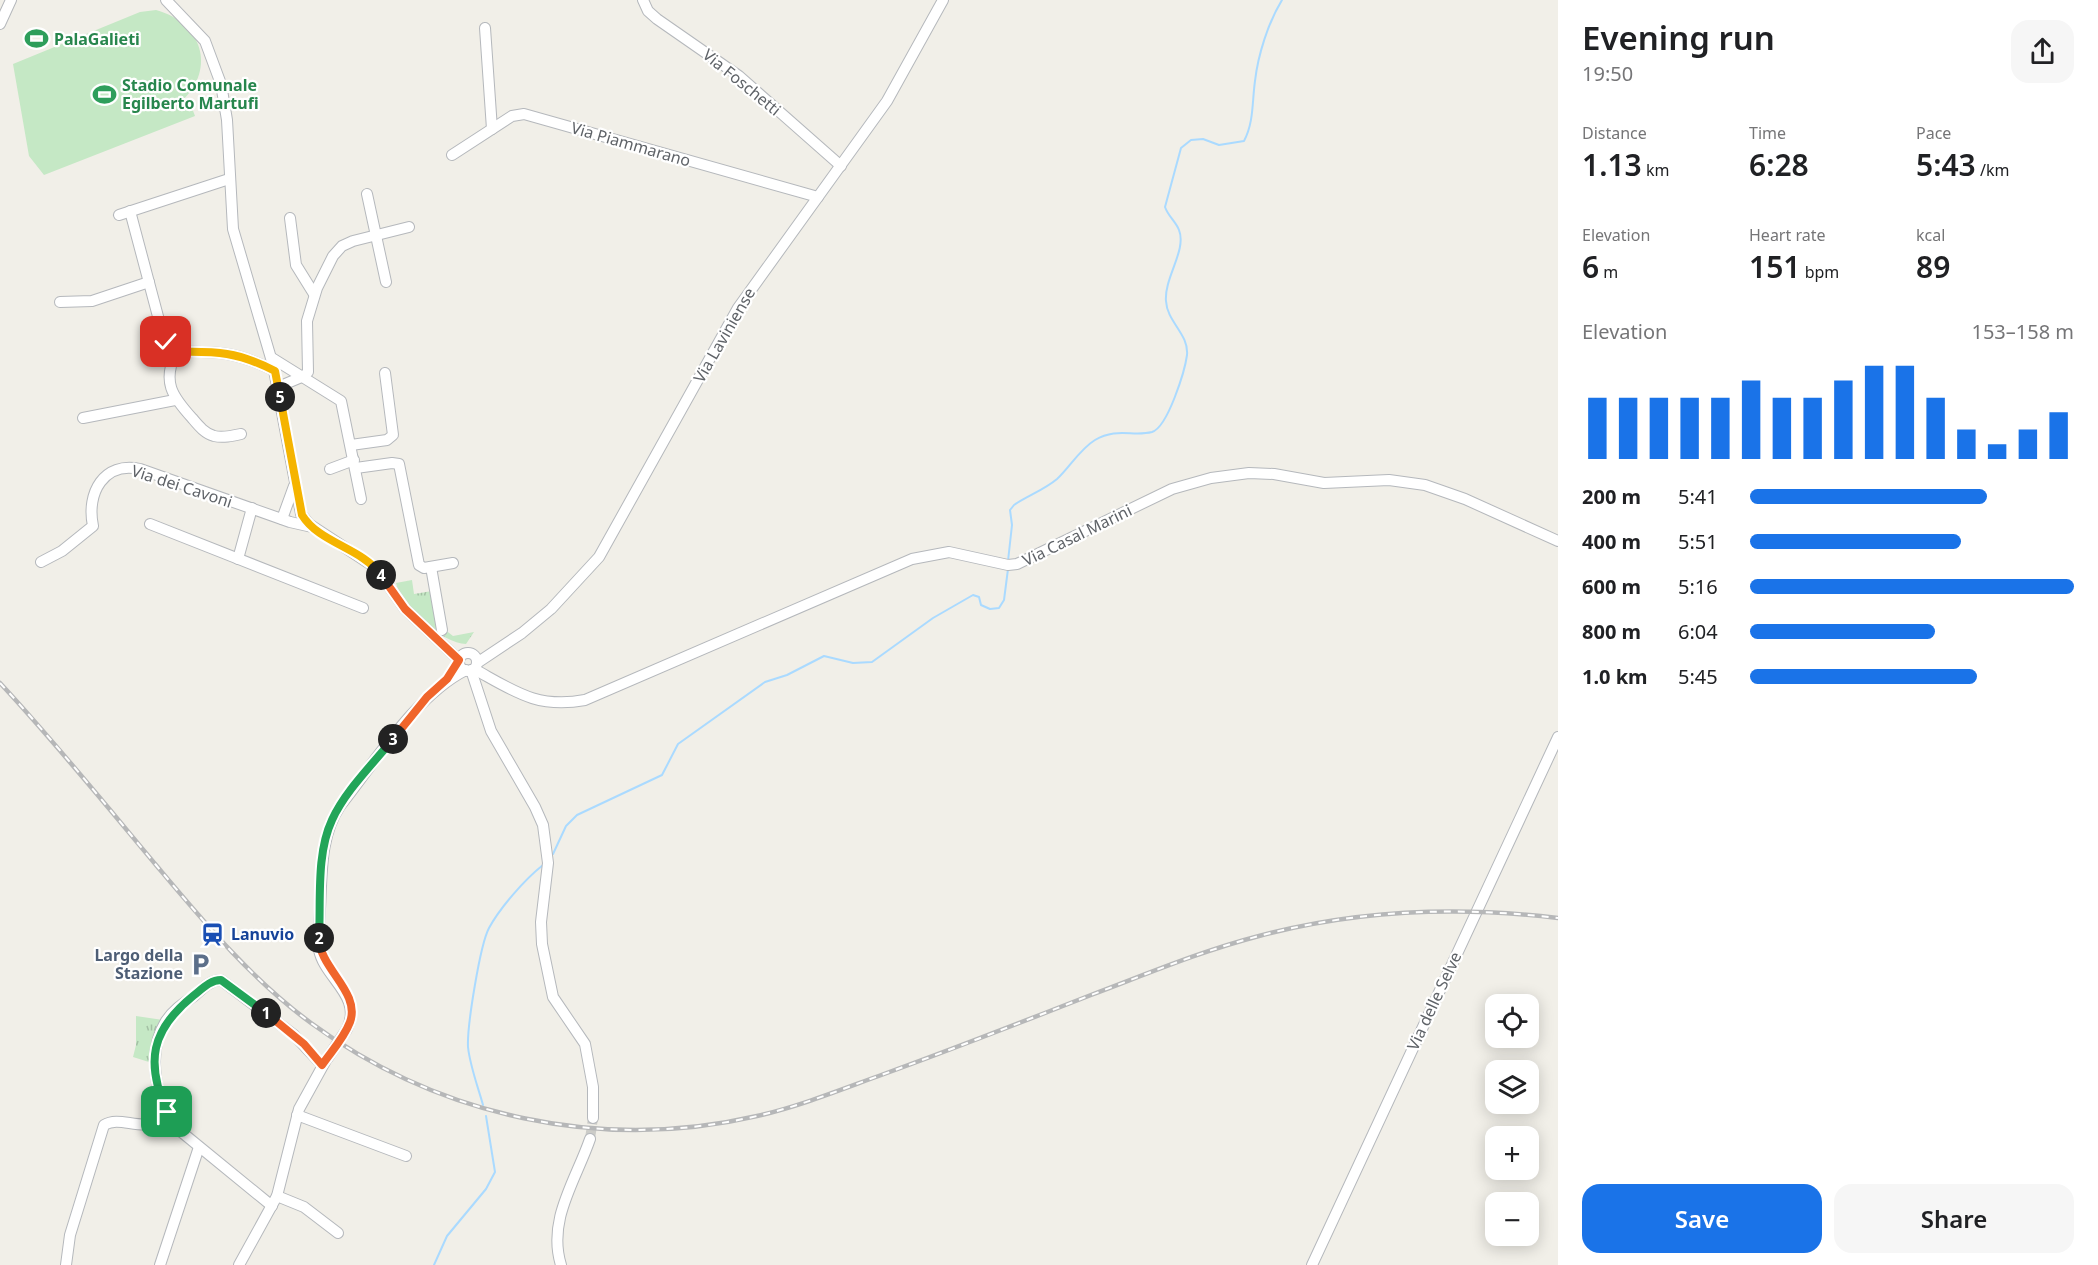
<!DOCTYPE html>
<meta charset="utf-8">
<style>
body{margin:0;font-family:"Noto Sans",sans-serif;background:#f6f6f6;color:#202124;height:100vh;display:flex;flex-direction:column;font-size:22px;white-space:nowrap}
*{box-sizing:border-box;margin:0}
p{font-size:20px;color:#757577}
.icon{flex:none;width:33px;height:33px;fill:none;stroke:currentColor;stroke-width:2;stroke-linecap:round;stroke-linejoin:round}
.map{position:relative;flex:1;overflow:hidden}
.drawer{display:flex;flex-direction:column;background:#fff;width:540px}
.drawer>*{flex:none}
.tools{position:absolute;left:1485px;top:994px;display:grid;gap:12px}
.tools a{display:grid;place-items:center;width:54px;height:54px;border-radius:12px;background:#fff;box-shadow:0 3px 15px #0003;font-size:30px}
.pin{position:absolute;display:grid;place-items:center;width:51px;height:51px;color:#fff;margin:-26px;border-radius:12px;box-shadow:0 3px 9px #0006}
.km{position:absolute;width:30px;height:30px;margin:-15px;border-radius:50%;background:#222;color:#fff;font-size:16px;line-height:30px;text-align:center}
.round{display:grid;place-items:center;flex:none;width:63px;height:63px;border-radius:18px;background:#f6f6f6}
.head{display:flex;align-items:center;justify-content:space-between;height:102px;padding:0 24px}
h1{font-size:33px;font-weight:600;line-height:45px}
.figures{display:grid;grid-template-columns:repeat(3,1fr);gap:9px;height:102px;padding:6px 24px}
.figures div{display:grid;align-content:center}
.figures b{font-size:30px;font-weight:600}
.figures small{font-size:16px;font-weight:400}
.figures p{font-size:16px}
.chart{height:168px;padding:12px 24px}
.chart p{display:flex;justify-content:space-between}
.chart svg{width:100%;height:108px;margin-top:6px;stroke:#1a73e8;stroke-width:6}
.cta{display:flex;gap:12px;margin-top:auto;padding:12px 24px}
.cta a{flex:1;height:69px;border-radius:18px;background:#1a73e8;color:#fff;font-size:24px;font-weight:600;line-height:69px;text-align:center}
.cta a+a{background:#f6f6f6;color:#202124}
ul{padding:0 24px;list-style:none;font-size:20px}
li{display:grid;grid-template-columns:96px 72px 1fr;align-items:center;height:45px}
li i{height:15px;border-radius:8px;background:#1a73e8}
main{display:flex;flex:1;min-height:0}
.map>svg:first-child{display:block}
</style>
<main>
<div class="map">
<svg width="1558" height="1265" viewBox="0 0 1558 1265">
<defs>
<pattern id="park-tufts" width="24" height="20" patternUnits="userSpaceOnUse" patternTransform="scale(1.5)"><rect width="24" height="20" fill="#c5e8c5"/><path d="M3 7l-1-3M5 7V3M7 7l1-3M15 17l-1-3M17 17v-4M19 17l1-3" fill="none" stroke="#a3c0a4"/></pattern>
</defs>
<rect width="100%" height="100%" fill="#f1efe8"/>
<g fill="url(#park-tufts)">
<path d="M412 580 414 594 432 591 439 625 453 636 474 632 466 644C443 644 401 606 396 583Z"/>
<path d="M136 1016 163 1020 152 1063 133 1057 136 1045Z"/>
</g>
<path fill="#c5e8c5" d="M156 10C201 22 218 68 181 102L189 100 195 116 44 175 29 156 13 64 140 12Z"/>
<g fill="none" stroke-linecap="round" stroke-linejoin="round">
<g stroke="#aadaff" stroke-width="2">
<path d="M1008 561 1012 525 1010 510 1014 505C1027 496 1044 490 1057 479 1069 468 1080 449 1095 440 1117 427 1133 437 1152 432 1168 427 1185 370 1187 355 1189 334 1167 322 1166 301 1164 278 1187 250 1179 230 1176 222 1168 216 1165 207L1181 148 1191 140 1203 139 1219 145 1244 141C1254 122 1252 102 1255 81 1258 55 1268 23 1282 0"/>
<path d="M553 854 566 826 577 815 662 775 678 744 765 682 787 675 824 656 853 663 872 662 933 618 973 595 979 597 981 605 990 609 999 608 1004 600 1008 569"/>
<path d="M483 1105C478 1087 470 1066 468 1047 467 1026 480 945 489 928 500 908 524 880 543 865"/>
<path d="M434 1265 447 1236 486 1189 495 1172 486 1116"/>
</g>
<path stroke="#ccccc8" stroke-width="10" stroke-dasharray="10 5" stroke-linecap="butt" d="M590 1139 593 1118"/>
<defs>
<g id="minor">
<path d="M166 0 205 41 221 84 227 120 233 229 273 365 301 514 309 524 376 568 405 609 459 660"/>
<path d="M643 0 648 11 657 19 739 76 841 166"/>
<path d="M0 24 11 0"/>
<path d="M485 28 492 129"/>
<path d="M452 155 512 116 524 114 818 197"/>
<path d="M367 194 386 282"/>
<path d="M130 211 164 339 176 352"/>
<path d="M119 215 229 179"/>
<path d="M290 218 296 265 314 294"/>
<path d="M60 302 92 301 149 282"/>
<path d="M272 358 341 401 361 499"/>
<path d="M278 387 304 376 308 372 307 321 317 288 333 256 342 246 353 241 409 227"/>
<path d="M83 418 175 400"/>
<path d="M241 434C232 436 223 438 214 436 204 433 198 425 192 418 172 396 162 382 176 352 217 351 238 352 275 371"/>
<path d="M351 445 387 440 393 435 385 373"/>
<path d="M356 468 392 463 399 464 419 565 424 568 453 563"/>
<path d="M330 469 354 460"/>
<path d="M282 519 294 486"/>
<path d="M150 524 363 608"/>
<path d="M238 559 252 508"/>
<path d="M41 562 62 551 93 526C86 493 104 461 140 469L290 522 312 527"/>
<path d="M431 567 442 630"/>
<circle cx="468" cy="662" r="9"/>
<path d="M477 663 522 633 551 609 599 557 738 308 887 101 943 0"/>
<path d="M474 669C514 691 537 709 585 700L912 559 949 552 1008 565 1017 564 1172 489 1211 478 1249 473 1274 474 1324 483 1389 480 1425 485 1465 499 1558 541"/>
<path d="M471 670 491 731 535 807 543 825 548 863 541 922 542 944 553 997 585 1044 593 1087V1118"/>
<path d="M347 1029C363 996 325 979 319 950 317 937 320 922 320 909 322 874 320 836 340 806 375 762 416 695 466 670"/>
<path d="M297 1115 406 1156"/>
<path d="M277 1196 304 1207 338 1233"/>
<path d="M272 1206 179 1130C155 1102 146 1053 166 1021 173 1010 184 1003 194 996 202 989 210 980 221 980L294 1035 322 1065"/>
<path d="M66 1265 70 1235 104 1125C122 1114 142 1135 169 1117"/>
<path d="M160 1265 199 1147"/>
<path d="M239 1265 277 1196 299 1109 326 1060"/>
<path d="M561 1265C547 1220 576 1180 590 1139"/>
<path d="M1312 1265 1558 737"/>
</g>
</defs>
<use href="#minor" stroke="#b5b8bc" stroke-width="12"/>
<use href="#minor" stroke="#fff" stroke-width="10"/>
<defs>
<path id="rail" d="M0 683C54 741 105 804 156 865 204 922 251 979 311 1023 439 1117 602 1152 757 1116 801 1106 842 1089 884 1074 953 1049 1022 1022 1091 995 1147 974 1201 951 1259 936 1357 910 1457 906 1558 918"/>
</defs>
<use href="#rail" stroke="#b6b7b8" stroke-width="4.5"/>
<use href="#rail" stroke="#fff" stroke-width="2" stroke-dasharray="7" stroke-linecap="butt"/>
<defs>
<path id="minor-bridge" d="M327 1059 347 1029"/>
</defs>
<use href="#minor-bridge" stroke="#b5b8bc" stroke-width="12" stroke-linecap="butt"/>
<use href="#minor-bridge" stroke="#fff" stroke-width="10"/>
</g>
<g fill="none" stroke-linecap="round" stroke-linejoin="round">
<defs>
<path id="split-1" d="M167 1112C145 1062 151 1030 193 996 202 989 210 980 221 980L266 1013"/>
<path id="split-2" d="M266 1013 304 1044 322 1065C331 1052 344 1038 350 1022 361 992 319 968 319 938"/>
<path id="split-3" d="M319 938C321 901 316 854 332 820 345 791 373 764 393 739"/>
<path id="split-4" d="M381 575 405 609 459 660 447 679 427 697 393 739"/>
<path id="split-5" d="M280 397 302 515C319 543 362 548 381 575"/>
<path id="split-6" d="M166 342 176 352C217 351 238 352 275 371L280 397"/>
</defs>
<use href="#split-1" stroke="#fff" stroke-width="12"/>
<use href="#split-2" stroke="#fff" stroke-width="12"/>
<use href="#split-3" stroke="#fff" stroke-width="12"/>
<use href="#split-4" stroke="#fff" stroke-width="12"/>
<use href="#split-5" stroke="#fff" stroke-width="12"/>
<use href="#split-6" stroke="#fff" stroke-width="12"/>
<use href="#split-1" stroke="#22a559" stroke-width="8"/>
<use href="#split-2" stroke="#f0652b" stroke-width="8"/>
<use href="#split-3" stroke="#22a559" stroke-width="8"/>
<use href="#split-4" stroke="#f0652b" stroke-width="8"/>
<use href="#split-5" stroke="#f5b400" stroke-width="8"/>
<use href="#split-6" stroke="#f5b400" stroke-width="8"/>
</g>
<defs>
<symbol id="stadium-bare" viewBox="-9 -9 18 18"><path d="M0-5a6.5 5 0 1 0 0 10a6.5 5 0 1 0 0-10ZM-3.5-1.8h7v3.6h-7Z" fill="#2e9e5b" stroke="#fff" stroke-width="2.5" paint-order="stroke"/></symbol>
<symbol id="station-bare" viewBox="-9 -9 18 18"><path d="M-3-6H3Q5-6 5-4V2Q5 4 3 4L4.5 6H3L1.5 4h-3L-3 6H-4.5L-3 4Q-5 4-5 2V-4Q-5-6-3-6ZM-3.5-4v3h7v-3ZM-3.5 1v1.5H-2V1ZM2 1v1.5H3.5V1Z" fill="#1a4fb4" stroke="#fff" stroke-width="2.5" paint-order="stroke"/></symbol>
<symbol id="parking-bare" viewBox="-9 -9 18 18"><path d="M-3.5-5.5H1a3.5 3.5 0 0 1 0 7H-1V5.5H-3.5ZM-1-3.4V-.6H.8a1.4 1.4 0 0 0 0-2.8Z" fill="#5c6f8a" stroke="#fff" stroke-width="2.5" paint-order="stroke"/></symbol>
</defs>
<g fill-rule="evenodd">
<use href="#stadium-bare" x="20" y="22" width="33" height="33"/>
<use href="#stadium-bare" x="88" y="78" width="33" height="33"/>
<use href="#station-bare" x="196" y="918" width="33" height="33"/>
<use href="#parking-bare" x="184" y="948" width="33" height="33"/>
</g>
<g text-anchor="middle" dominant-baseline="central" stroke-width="4.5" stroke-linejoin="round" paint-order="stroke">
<g font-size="16" font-weight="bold" fill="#27864d" stroke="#fff" text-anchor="start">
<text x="54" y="39">PalaGalieti</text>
<text x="122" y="85">Stadio Comunale<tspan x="122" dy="18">Egilberto Martufi</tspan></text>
</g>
<g font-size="16" fill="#5f6368" stroke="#fff">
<text transform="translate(742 82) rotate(39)">Via Foschetti</text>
<text transform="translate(631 144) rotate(16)">Via Piammarano</text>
<text transform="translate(724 335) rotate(-60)">Via Laviniense</text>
<text transform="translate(182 486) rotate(18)">Via dei Cavoni</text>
<text transform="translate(1077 535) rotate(-26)">Via Casal Marini</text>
<text transform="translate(1434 1001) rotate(-65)">Via delle Selve</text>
</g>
<g font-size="16" font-weight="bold" fill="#164399" stroke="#fff" text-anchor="start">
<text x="231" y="934">Lanuvio</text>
</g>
<g font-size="16" font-weight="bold" fill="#4e5e75" stroke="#fff" text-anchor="end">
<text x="183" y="955">Largo della<tspan x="183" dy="18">Stazione</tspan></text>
</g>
</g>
</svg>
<div class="tools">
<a><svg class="icon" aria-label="locate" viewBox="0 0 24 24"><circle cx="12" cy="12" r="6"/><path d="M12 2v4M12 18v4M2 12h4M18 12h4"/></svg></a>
<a><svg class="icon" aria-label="layers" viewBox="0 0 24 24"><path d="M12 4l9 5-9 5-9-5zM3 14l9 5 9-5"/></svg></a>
<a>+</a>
<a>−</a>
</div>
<div class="pin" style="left:167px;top:1112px;background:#1e9e55"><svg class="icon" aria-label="arrive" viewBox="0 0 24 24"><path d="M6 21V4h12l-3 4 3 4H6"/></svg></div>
<div class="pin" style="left:166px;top:342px;background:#d93025"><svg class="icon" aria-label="check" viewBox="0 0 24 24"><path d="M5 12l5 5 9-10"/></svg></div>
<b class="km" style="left:266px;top:1013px">1</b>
<b class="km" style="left:319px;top:938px">2</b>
<b class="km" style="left:393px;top:739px">3</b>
<b class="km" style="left:381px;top:575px">4</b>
<b class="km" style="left:280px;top:397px">5</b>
</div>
<section class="drawer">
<div class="head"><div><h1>Evening run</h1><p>19:50</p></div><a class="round"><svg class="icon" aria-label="share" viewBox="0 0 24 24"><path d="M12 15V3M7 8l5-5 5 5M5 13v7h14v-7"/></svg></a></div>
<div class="figures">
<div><p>Distance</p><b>1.13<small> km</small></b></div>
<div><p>Time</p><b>6:28</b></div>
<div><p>Pace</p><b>5:43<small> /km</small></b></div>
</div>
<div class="figures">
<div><p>Elevation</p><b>6<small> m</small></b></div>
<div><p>Heart rate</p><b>151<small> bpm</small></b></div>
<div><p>kcal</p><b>89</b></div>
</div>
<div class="chart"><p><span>Elevation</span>153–158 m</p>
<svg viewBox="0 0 160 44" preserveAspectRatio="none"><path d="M5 44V19M15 44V19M25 44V19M35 44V19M45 44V19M55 44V12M65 44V19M75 44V19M85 44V12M95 44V6M105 44V6M115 44V19M125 44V32M135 44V38M145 44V32M155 44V25"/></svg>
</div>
<ul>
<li><b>200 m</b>5:41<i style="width:73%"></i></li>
<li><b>400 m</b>5:51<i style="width:65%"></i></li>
<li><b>600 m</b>5:16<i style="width:100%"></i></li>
<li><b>800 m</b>6:04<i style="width:57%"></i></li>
<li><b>1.0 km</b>5:45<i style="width:70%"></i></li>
</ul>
<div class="cta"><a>Save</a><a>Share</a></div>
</section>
</main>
